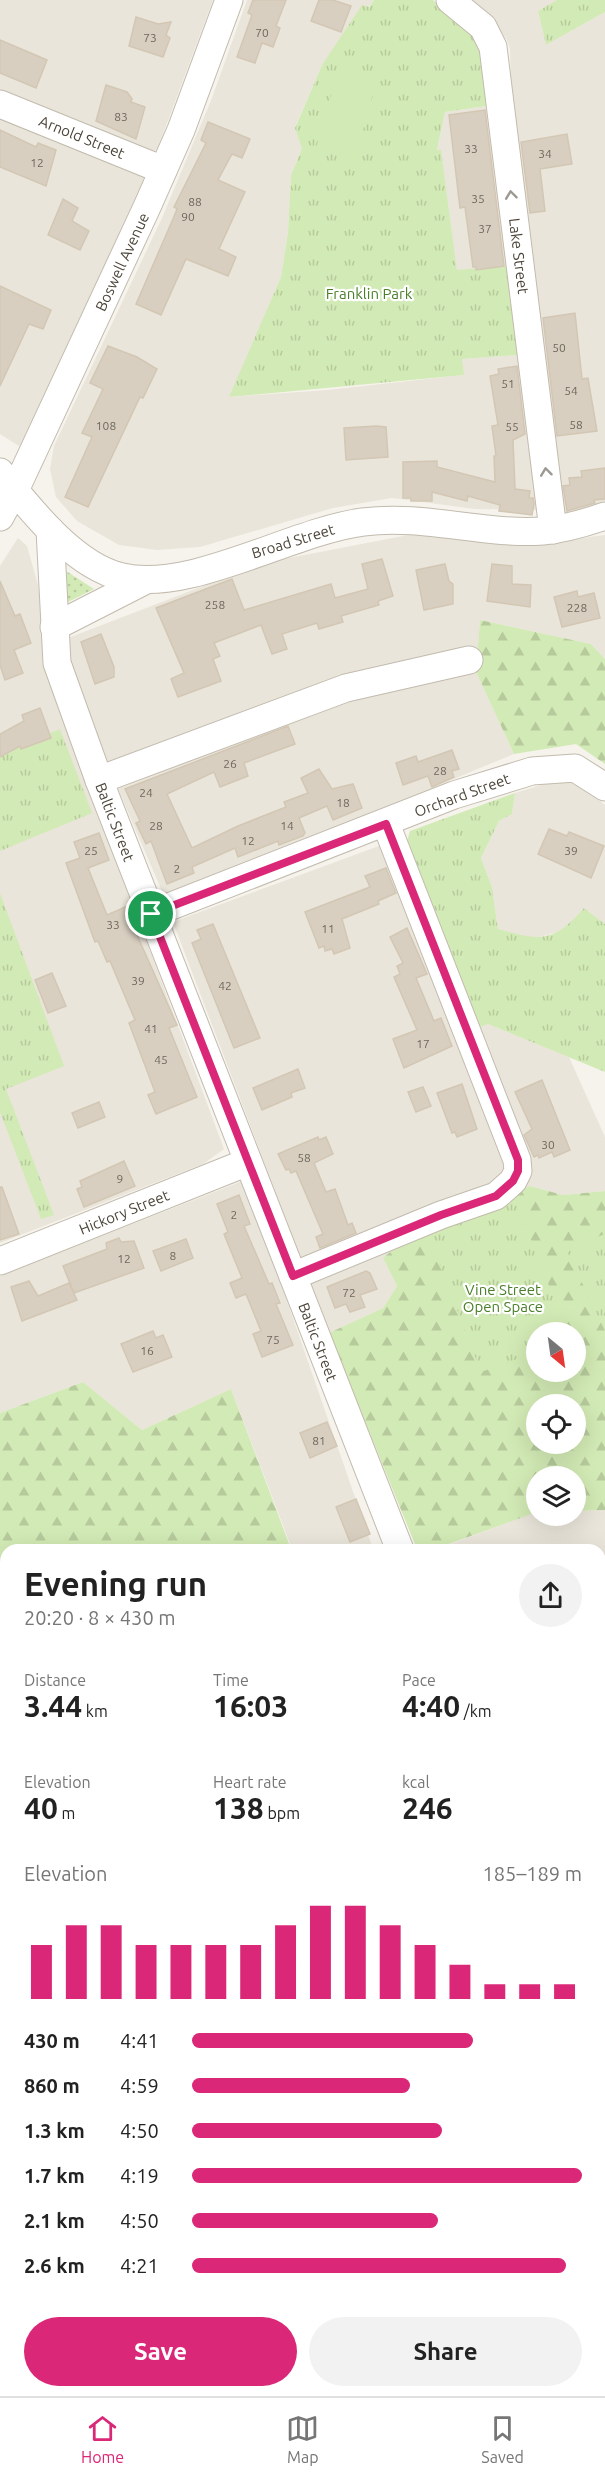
<!DOCTYPE html>
<meta charset="utf-8">
<style>
body{margin:0;font-family:Ubuntu,sans-serif;background:#f2f2f2;color:#222;height:100vh;display:flex;flex-direction:column;font-size:22px;white-space:nowrap}
*{box-sizing:border-box;margin:0}
p{font-size:20px;color:#767676}
.icon{flex:none;width:33px;height:33px;fill:none;stroke:currentColor;stroke-width:2;stroke-linecap:round;stroke-linejoin:round}
.map{position:relative;flex:1;overflow:hidden}
.panel{position:absolute;left:0px;top:1544px;width:606px;height:854px;display:flex;flex-direction:column;background:#fff;border-radius:18px 18px 0 0;box-shadow:0 6px 24px #0002}
.panel>*{flex:none}
.needle{width:39px;rotate:151deg}
.fabs{position:absolute;left:526px;top:1322px;display:grid;gap:12px}
.fabs a{display:grid;place-items:center;width:60px;height:60px;border-radius:50%;background:#fff;box-shadow:0 6px 24px #0002;font-size:30px}
.pin{position:absolute;display:grid;place-items:center;width:51px;height:51px;color:#fff;margin:-26px;border:3px solid #fff;border-radius:50%;box-shadow:0 2px 6px #0007}
.round{display:grid;place-items:center;flex:none;width:63px;height:63px;border-radius:32px;background:#f2f2f2}
.summary{display:flex;align-items:center;justify-content:space-between;height:102px;padding:0 24px}
h1{font-size:33px;font-weight:700;line-height:45px}
.metrics{display:grid;grid-template-columns:repeat(3,1fr);gap:9px;height:102px;padding:6px 24px}
.metrics div{display:grid;align-content:center}
.metrics b{font-size:30px;font-weight:700}
.metrics small{font-size:16px;font-weight:400}
.metrics p{font-size:16px}
.chart{height:168px;padding:12px 24px}
.chart p{display:flex;justify-content:space-between}
.chart svg{width:100%;height:108px;margin-top:6px;stroke:#db2777;stroke-width:6}
.action{display:flex;gap:12px;margin-top:auto;padding:12px 24px}
.action a{flex:1;height:69px;border-radius:36px;background:#db2777;color:#fff;font-size:24px;font-weight:700;line-height:69px;text-align:center}
.action a+a{background:#f2f2f2;color:#222}
ul{padding:0 24px;list-style:none;font-size:20px}
li{display:grid;grid-template-columns:96px 72px 1fr;align-items:center;height:45px}
li i{height:15px;border-radius:8px;background:#db2777}
.tab-bar{display:flex;justify-content:space-around;align-items:center;height:84px;border-top:2px solid #e0e0e0;background:#fff;font-size:16px;color:#767676}
.tab-bar a{display:grid;justify-items:center;gap:3px}
.tab-bar .active{color:#db2777}
.map>svg:first-child{display:block}
</style>
<div class="map">
<svg width="605" height="2396" viewBox="0 0 605 2396">
<defs>
<pattern id="grass-dots" width="8" height="8" patternUnits="userSpaceOnUse" patternTransform="scale(1.5)"><rect width="8" height="8" fill="#d2eab5"/><path d="M2 2h.1M6 6h.1" fill="none" stroke="#b6ca9c" stroke-width="1.8" stroke-linecap="round"/></pattern>
<pattern id="forest-firs" width="22" height="20" patternUnits="userSpaceOnUse" patternTransform="scale(1.5)"><rect width="22" height="20" fill="#d2eab5"/><path d="M5 1l3.5 6h-7zM16 11l3.5 6h-7z" fill="#b6ca9c"/></pattern>
<pattern id="park-tufts" width="24" height="20" patternUnits="userSpaceOnUse" patternTransform="scale(1.5)"><rect width="24" height="20" fill="#d2eab5"/><path d="M3 7l-1-3M5 7V3M7 7l1-3M15 17l-1-3M17 17v-4M19 17l1-3" fill="none" stroke="#b6ca9c"/></pattern>
</defs>
<rect width="100%" height="100%" fill="#f6f3ec"/>
<g fill="#eae5da">
<path d="M0 0H213L157 150 152 151 0 92Z"/>
<path d="M247 0H374L322 65 295 127 302 149 291 175 288 232 281 277 230 397 327 390 463 375 462 359 518 355 538 510 475 509 392 498 333 508 200 547 157 550 119 545 77 521 56 497 50 469 54 446 162 218 212 98Z"/>
<path d="M461 0H557L538 11 546 45 605 12V508L565 517 513 134 510 49 507 40 495 23Z"/>
<path d="M486 106 507 266 457 271 441 151H437L445 112Z"/>
<path d="M0 116 146 177 22 444 19 446 0 434Z"/>
<path d="M429 531 542 543 605 535V659L591 644 480 620 476 672 514 754 165 898 55 643 263 563Z"/>
<path d="M18 538 27 546 38 585 49 680 224 1149 203 1164 0 1243V566Z"/>
<path d="M577 782 605 805V924L584 908 566 930 531 939 498 930 492 887 481 858 499 821 512 814 515 793 548 783Z"/>
<path d="M387 843 472 1030 488 1024 569 1057 605 1137V1191L563 1195 530 1186 427 1221 383 1258 397 1286 383 1308 329 1333 173 922Z"/>
<path d="M245 1180 373 1549H292L231 1389 142 1430 83 1382 0 1413V1276Z"/>
<path d="M605 1510V2049L600 2052V1550H435L535 1512 537 1515H576V1511Z"/>
<path d="M6 1563V1642L0 1639V1566Z"/>
<path d="M6 1854V2027L0 2017V1858Z"/>
<path d="M0 2196 6 2203V2391H50L52 2396H0Z"/>
<path d="M600 2313 605 2319V2396H459L465 2391H600Z"/>
</g>
<path fill="url(#grass-dots)" d="M66 571 94 589 64 604Z"/>
<g fill="url(#forest-firs)" fill-rule="evenodd">
<path d="M480 620 591 644 605 659V764L576 744 514 754 476 672Z"/>
<path d="M530 1186 563 1195 605 1191V1510L576 1511V1476H537V1512L435 1549H417L329 1333 383 1308 397 1286 383 1258 422 1225ZM537 1332H576V1371H537ZM537 1404H576V1443H537Z"/>
<path d="M83 1382 142 1430 231 1389 291 1549 6 1550V1563L0 1566V1413Z"/>
<path d="M0 1639 6 1642V1854L0 1858Z"/>
<path d="M0 2019 6 2029 5 2204 0 2196Z"/>
<path d="M50 2391H266L262 2396H52Z"/>
</g>
<g fill="url(#park-tufts)">
<path d="M374 0H433L483 46 486 106 445 112 437 150H441L457 270 507 266 518 355 462 359 464 375 229 397 281 277 288 232 291 175 302 149 295 128 322 65 362 5 369 7Z"/>
<path d="M557 0H605V12L546 45 538 11Z"/>
<path d="M60 729 92 813 0 851V754Z"/>
<path d="M515 793 512 814 499 821 481 858 492 887 498 929C540 941 554 943 584 908L605 924V1072L488 1024 472 1030 405 848 410 831Z"/>
<path d="M0 893 64 1066 6 1089 54 1215 41 1219 0 1112Z"/>
<path d="M513 1193 567 1332H537V1352L481 1372 425 1226Z"/>
<path d="M605 1234V1331L566 1249Z"/>
<path d="M605 2049V2319L600 2313V2052Z"/>
</g>
<path fill="#d2eab5" d="M338 72 376 83 355 159 316 148Z"/>
<g fill="#d8cfc1" stroke="#d3c7b4" stroke-width="1.5">
<path d="M253 0H286L276 26 280 28 273 47 262 43 255 63 237 57 252 15 248 13Z"/>
<path d="M319 0H333L351 6 341 32 311 21Z"/>
<path d="M136 17 158 24 171 22 166 35 170 38 163 57 129 46Z"/>
<path d="M0 40 47 60 36 88 0 73Z"/>
<path d="M106 85 127 92 132 99 131 102 145 107 136 139 96 121Z"/>
<path d="M485 110 504 266 476 270V267H473L465 207 460 208 449 115Z"/>
<path d="M208 122 250 139 242 158 232 154 218 180 245 192 219 249 236 257 228 276 186 259 161 315 136 304 173 219 177 209 174 207 206 143 201 140Z"/>
<path d="M0 130 36 147 38 143 56 150 46 186 0 167Z"/>
<path d="M567 134 572 164 540 169 545 211 530 213 521 142Z"/>
<path d="M63 199 78 208 72 221 89 231 80 250 48 235Z"/>
<path d="M0 286 51 310 43 329 29 324 0 386Z"/>
<path d="M575 313 582 379 588 378 597 431 557 436 543 318Z"/>
<path d="M108 346 137 357 157 369 143 398 140 397 88 507 65 497 92 437 82 433 103 389 90 383Z"/>
<path d="M517 366 525 434 513 440 515 489 530 491 529 498H533L534 504 532 515 499 511 500 505 468 496 467 501 432 492V501H411V498H403V462L437 461V467L495 482 494 456H496L492 426 498 425 490 376 499 374 498 369Z"/>
<path d="M376 426 386 427 388 457 346 460 344 428Z"/>
<path d="M605 468V499L594 500 595 503 567 511 563 486 570 485 569 478 582 477 581 471Z"/>
<path d="M382 559 393 596 378 601 379 605 341 616 343 622 319 629 317 623 282 634 287 649 272 654 261 625 214 643 220 656 213 659 221 681 178 697 171 679 184 673 156 608 232 579 244 610 331 584 335 598 368 589 362 564Z"/>
<path d="M445 564 449 581 453 584V604L424 610 416 570Z"/>
<path d="M492 564 512 566V584L531 585 530 607 487 601Z"/>
<path d="M0 581 15 616 20 614 31 643 14 650 23 673 5 680 0 665Z"/>
<path d="M577 591 578 597 594 593 600 618 562 627 554 597Z"/>
<path d="M101 634 114 667V677L95 684 81 642Z"/>
<path d="M40 708 51 738 21 749 20 746 0 757V734L24 721 22 715Z"/>
<path d="M288 726 295 744 244 763 248 776 220 787 214 772 167 794 192 848 238 826 286 807 284 802 308 793 301 778 319 769 332 789 353 784 362 808 333 820 327 806 299 818 305 833 303 836 279 845 278 841 238 857 235 848 192 867 194 873 167 884 151 841 146 844 136 823 140 821 125 789Z"/>
<path d="M452 750 459 769 452 771 454 777 432 787 428 776 403 785 396 763 416 756 418 762Z"/>
<path d="M549 829 567 836 569 832 604 846 591 878 538 854Z"/>
<path d="M99 833 109 860 88 868 107 915 130 905 138 924 133 926 177 1025 169 1028 197 1097 156 1114 148 1095 155 1092 129 1023 135 1020 110 961 107 962 98 941 95 942 66 863 80 858 74 842Z"/>
<path d="M386 868 396 893 378 901 379 904 342 919 350 948 334 954 332 949 325 951 324 946 319 948 305 912 370 887 365 876Z"/>
<path d="M213 924 260 1038 234 1048 192 943 201 939 197 930Z"/>
<path d="M407 928 427 974 416 978 434 1021 441 1018 452 1046 404 1068 393 1039 417 1030 394 977 400 974 397 966 403 963 390 937Z"/>
<path d="M52 973 66 1006 48 1013 35 980Z"/>
<path d="M298 1069 305 1088 291 1093 292 1097 262 1110 253 1088Z"/>
<path d="M542 1080 570 1150 554 1157 552 1152 539 1158 538 1155 534 1157 524 1135 532 1129 515 1092Z"/>
<path d="M462 1084 477 1129 457 1137 455 1132 452 1133 437 1093Z"/>
<path d="M423 1087 431 1106 416 1112 408 1092Z"/>
<path d="M99 1102 105 1117 78 1128 72 1113Z"/>
<path d="M318 1137 319 1140 326 1137 333 1154 314 1163 326 1192 335 1189 348 1225 352 1223 356 1233 320 1248 316 1237 323 1234 296 1171 291 1173 289 1169 286 1170 278 1154Z"/>
<path d="M124 1161 135 1186 84 1207 77 1189 82 1187 80 1181Z"/>
<path d="M0 1187H2L19 1234 0 1240Z"/>
<path d="M239 1195 250 1224 244 1226 269 1284 272 1283 280 1303 276 1304 293 1345 262 1357 253 1334 261 1331 246 1294 236 1298 230 1283 242 1278 224 1234 228 1232 217 1204Z"/>
<path d="M119 1238 121 1242 134 1241 144 1268 74 1293 63 1266 107 1249 106 1243Z"/>
<path d="M186 1239 193 1258 161 1271 153 1251Z"/>
<path d="M366 1271 370 1273 377 1289 360 1295 365 1307 350 1312 346 1304 335 1308 327 1287Z"/>
<path d="M29 1281 38 1296 69 1283 77 1300 22 1321 11 1287Z"/>
<path d="M153 1331 156 1338 163 1335 172 1357 133 1372 121 1344Z"/>
<path d="M327 1422 337 1446 310 1458 300 1433Z"/>
<path d="M356 1499 370 1534 350 1542 336 1507Z"/>
</g>
<g fill="none" stroke-linecap="round" stroke-linejoin="round">
<defs>
<g id="minor">
<path d="M450 0 483 27 493 47 553 530"/>
<path d="M0 104 163 170"/>
<path d="M0 472C30 509 74 566 122 577 191 593 292 531 363 522 424 514 483 535 543 531 564 529 585 523 605 516"/>
<path d="M0 517 18 484 147 207 181 130 229 0"/>
<path d="M50 530 57 663 99 780 400 1550"/>
<path d="M54 627 146 580"/>
<path d="M99 780 346 688 469 660"/>
<path d="M151 914 454 795 532 771 575 768 605 787"/>
<path d="M0 1261 248 1162"/>
<path d="M293 1276 441 1215 496 1196 513 1181 518 1171 517 1160 386 824"/>
<path d="M600 1663 605 1662"/>
<path d="M441 2396 446 2391"/>
</g>
</defs>
<use href="#minor" stroke="#c2bbae" stroke-width="29"/>
<use href="#minor" stroke="#fff" stroke-width="27"/>
</g>
<defs><path id="oneway-chevron" d="M-2-3.5L2.5 0L-2 3.5" fill="none" stroke-width="1.6" stroke-linecap="round" stroke-linejoin="round" transform="scale(1.5)"/></defs>
<g stroke="#9c9892">
<use href="#oneway-chevron" transform="translate(511 195) rotate(-97)"/>
<use href="#oneway-chevron" transform="translate(546 472) rotate(-97)"/>
</g>
<g fill="none" stroke-linecap="round" stroke-linejoin="round">
<defs>
<path id="route" d="M386 824 518 1160V1171L513 1181 496 1196 441 1215 293 1276 151 914Z"/>
</defs>
<use href="#route" stroke="#fff" stroke-width="12"/>
<use href="#route" stroke="#db2777" stroke-width="8"/>
</g>
<g text-anchor="middle" dominant-baseline="central" stroke-width="4.5" stroke-linejoin="round" paint-order="stroke">
<g font-size="12" fill="#6e675b">
<text x="262" y="32">70</text>
<text x="150" y="37">73</text>
<text x="121" y="116">83</text>
<text x="471" y="148">33</text>
<text x="545" y="153">34</text>
<text x="37" y="162">12</text>
<text x="478" y="198">35</text>
<text x="195" y="201">88</text>
<text x="188" y="216">90</text>
<text x="485" y="228">37</text>
<text x="559" y="347">50</text>
<text x="508" y="383">51</text>
<text x="571" y="390">54</text>
<text x="576" y="424">58</text>
<text x="106" y="425">108</text>
<text x="512" y="426">55</text>
<text x="215" y="604">258</text>
<text x="577" y="607">228</text>
<text x="230" y="763">26</text>
<text x="440" y="770">28</text>
<text x="146" y="792">24</text>
<text x="343" y="802">18</text>
<text x="156" y="825">28</text>
<text x="287" y="825">14</text>
<text x="248" y="840">12</text>
<text x="91" y="850">25</text>
<text x="571" y="850">39</text>
<text x="177" y="868">2</text>
<text x="113" y="924">33</text>
<text x="328" y="928">11</text>
<text x="138" y="980">39</text>
<text x="225" y="985">42</text>
<text x="151" y="1028">41</text>
<text x="423" y="1043">17</text>
<text x="161" y="1059">45</text>
<text x="548" y="1144">30</text>
<text x="304" y="1157">58</text>
<text x="120" y="1178">9</text>
<text x="234" y="1214">2</text>
<text x="173" y="1255">8</text>
<text x="124" y="1258">12</text>
<text x="349" y="1292">72</text>
<text x="273" y="1339">75</text>
<text x="147" y="1350">16</text>
<text x="319" y="1440">81</text>
</g>
<g font-size="15" fill="#4b4439" stroke="#fff">
<text transform="translate(82 137) rotate(22)">Arnold Street</text>
<text transform="translate(519 256) rotate(83)">Lake Street</text>
<text transform="translate(122 262) rotate(-65)">Boswell Avenue</text>
<text transform="translate(293 541) rotate(-17)">Broad Street</text>
<text transform="translate(462 795) rotate(-20)">Orchard Street</text>
<text transform="translate(115 822) rotate(69)">Baltic Street</text>
<text transform="translate(124 1212) rotate(-22)">Hickory Street</text>
<text transform="translate(318 1342) rotate(69)">Baltic Street</text>
</g>
<g font-size="15" fill="#4a7f2a" stroke="#fff">
<text x="369" y="293">Franklin Park</text>
<text x="503" y="1289">Vine Street<tspan x="503" dy="17">Open Space</tspan></text>
</g>
</g>
</svg>
<div class="fabs">
<a><svg class="needle" viewBox="-14 -14 28 28"><path d="M0-13l5 13h-10z" fill="#e53935"/><path d="M0 13l5-13h-10z" fill="#767676"/></svg></a>
<a><svg class="icon" aria-label="locate" viewBox="0 0 24 24"><circle cx="12" cy="12" r="6"/><path d="M12 2v4M12 18v4M2 12h4M18 12h4"/></svg></a>
<a><svg class="icon" aria-label="layers" viewBox="0 0 24 24"><path d="M12 4l9 5-9 5-9-5zM3 14l9 5 9-5"/></svg></a>
</div>
<div class="pin" style="left:151px;top:914px;background:#1e9e55"><svg class="icon" aria-label="arrive" viewBox="0 0 24 24"><path d="M6 21V4h12l-3 4 3 4H6"/></svg></div>
<section class="panel">
<div class="summary"><div><h1>Evening run</h1><p>20:20 · 8 × 430 m</p></div><a class="round"><svg class="icon" aria-label="share" viewBox="0 0 24 24"><path d="M12 15V3M7 8l5-5 5 5M5 13v7h14v-7"/></svg></a></div>
<div class="metrics">
<div><p>Distance</p><b>3.44<small> km</small></b></div>
<div><p>Time</p><b>16:03</b></div>
<div><p>Pace</p><b>4:40<small> /km</small></b></div>
</div>
<div class="metrics">
<div><p>Elevation</p><b>40<small> m</small></b></div>
<div><p>Heart rate</p><b>138<small> bpm</small></b></div>
<div><p>kcal</p><b>246</b></div>
</div>
<div class="chart"><p><span>Elevation</span>185–189 m</p>
<svg viewBox="0 0 160 44" preserveAspectRatio="none"><path d="M5 44V22M15 44V14M25 44V14M35 44V22M45 44V22M55 44V22M65 44V22M75 44V14M85 44V6M95 44V6M105 44V14M115 44V22M125 44V30M135 44V38M145 44V38M155 44V38"/></svg>
</div>
<ul>
<li><b>430 m</b>4:41<i style="width:72%"></i></li>
<li><b>860 m</b>4:59<i style="width:56%"></i></li>
<li><b>1.3 km</b>4:50<i style="width:64%"></i></li>
<li><b>1.7 km</b>4:19<i style="width:100%"></i></li>
<li><b>2.1 km</b>4:50<i style="width:63%"></i></li>
<li><b>2.6 km</b>4:21<i style="width:96%"></i></li>
</ul>
<div class="action"><a>Save</a><a>Share</a></div>
</section>
</div>
<nav class="tab-bar">
<a class="active"><svg class="icon" aria-label="home" viewBox="0 0 24 24"><path d="M3 11l9-7 9 7M6 9v11h12V9"/></svg>Home</a>
<a><svg class="icon" aria-label="map" viewBox="0 0 24 24"><path d="M3 6l6-2 6 2 6-2v14l-6 2-6-2-6 2zM9 4v14M15 6v14"/></svg>Map</a>
<a><svg class="icon" aria-label="saved" viewBox="0 0 24 24"><path d="M7 4h10v16l-5-4-5 4z"/></svg>Saved</a>
</nav>
